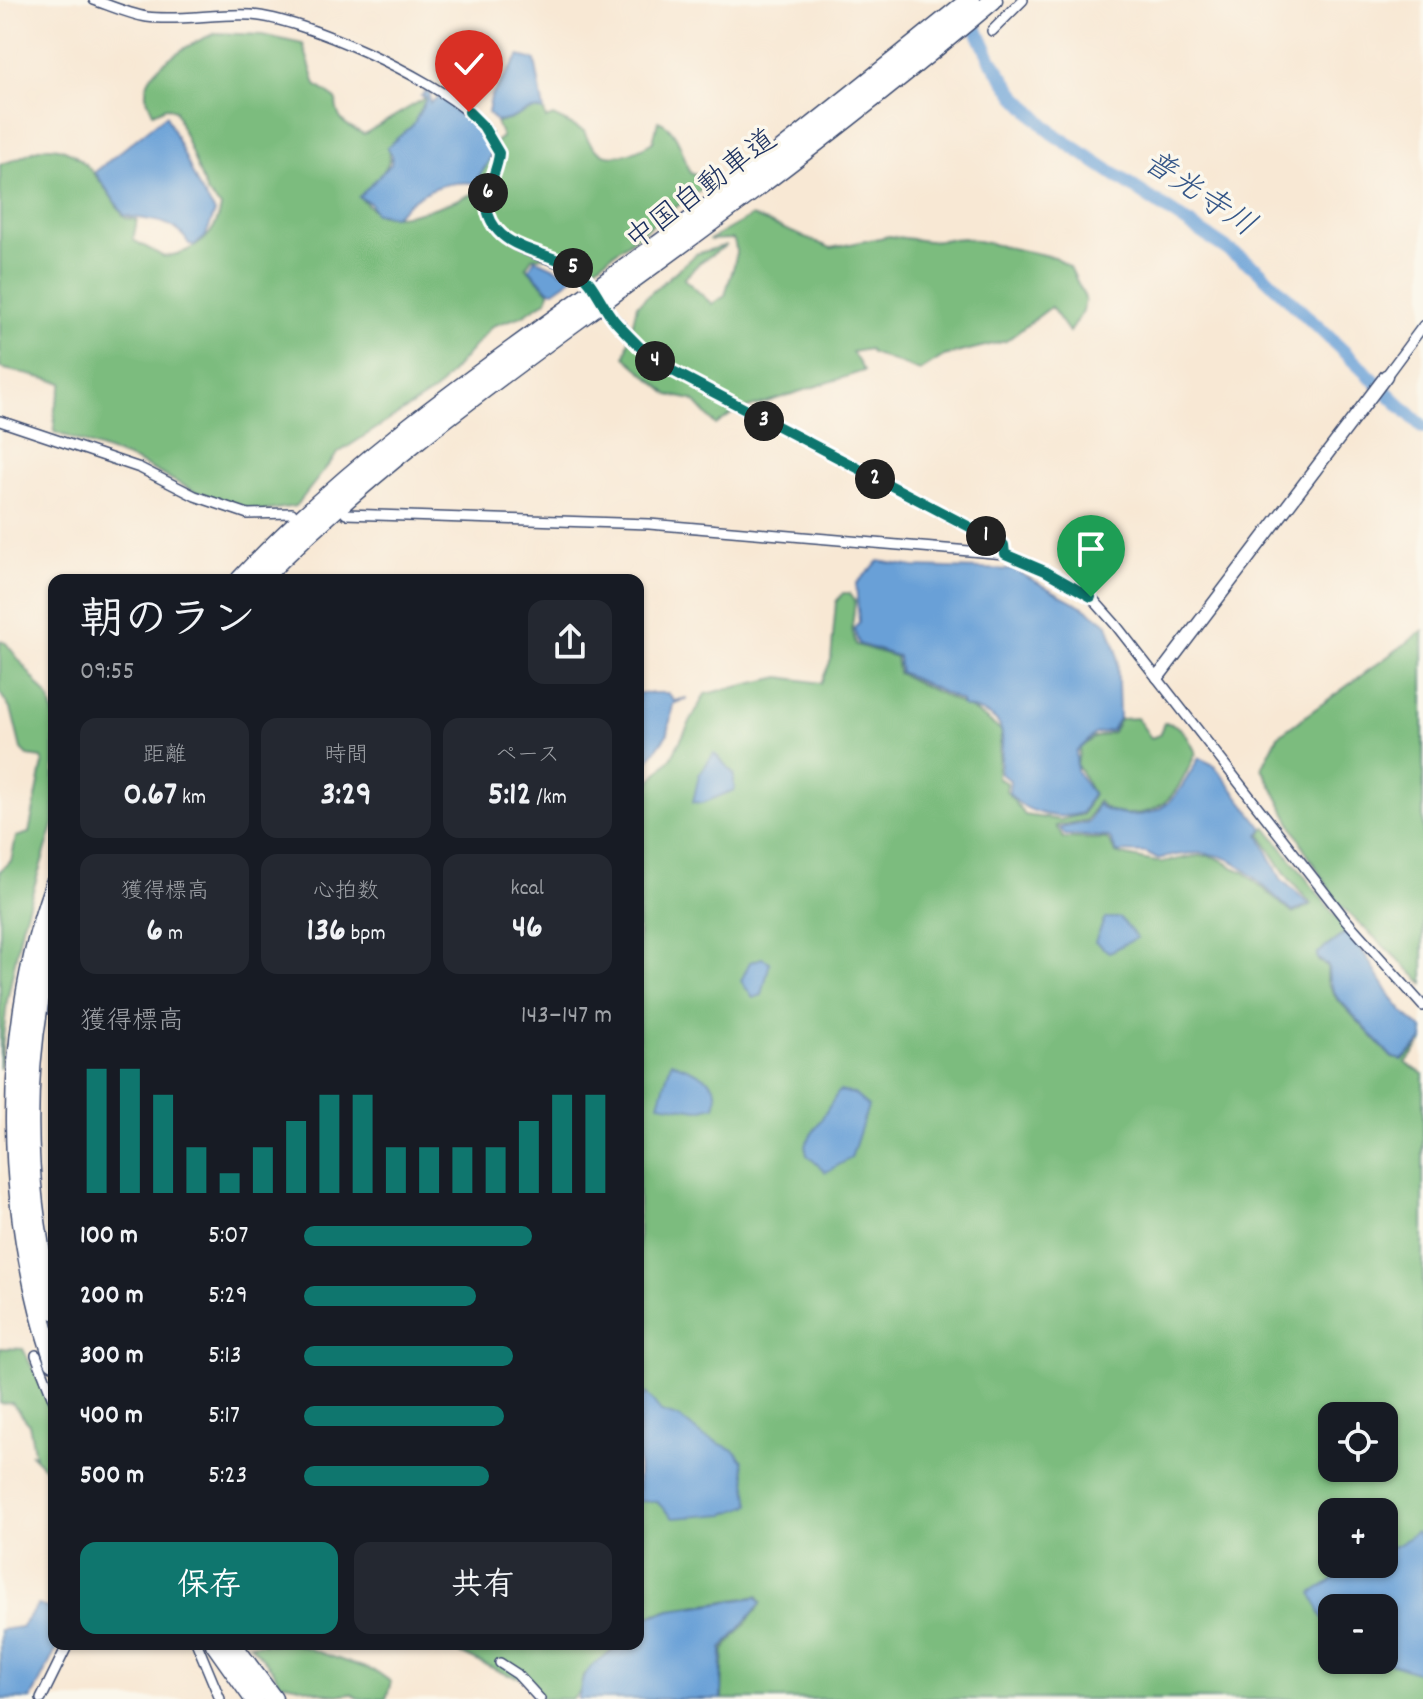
<!DOCTYPE html>
<html lang="ja">
<meta charset="utf-8">
<style>
body{margin:0;font-family:Dekko,"Klee One",sans-serif;background:#242831;color:#f1f3f6;height:100vh;display:flex;flex-direction:column;font-size:30px;white-space:nowrap}
*{box-sizing:border-box;margin:0}
p{font-size:26px;color:#9ea1a6}
.icon{flex:none;width:44px;height:44px;fill:none;stroke:currentColor;stroke-width:2;stroke-linecap:round;stroke-linejoin:round}
.map{position:relative;flex:1;overflow:hidden}
.side{position:absolute;left:48px;top:574px;width:596px;height:1076px;display:flex;flex-direction:column;background:#171b24;border-radius:16px;box-shadow:0 2px 6px #0004}
.side>*{flex:none}
.fabs{position:absolute;left:1318px;top:1402px;display:grid;gap:16px}
.fabs a{display:grid;place-items:center;width:80px;height:80px;border-radius:16px;background:#171b24;box-shadow:0 2px 6px #0004;font-size:40px}
.pin{position:absolute;display:grid;place-items:center;width:68px;height:68px;color:#fff;margin:-82px -34px;border-radius:50% 50% 50% 0;rotate:-45deg;box-shadow:0 0 8px #0007}
.pin .icon{rotate:45deg}
.km{position:absolute;width:40px;height:40px;margin:-20px;border-radius:50%;background:#222;color:#fff;font-size:22px;line-height:40px;text-align:center}
.round{display:grid;place-items:center;flex:none;width:84px;height:84px;border-radius:16px;background:#242831}
.headline{display:flex;align-items:center;justify-content:space-between;height:136px;padding:0 32px}
h1{font-size:44px;font-weight:700;line-height:60px}
.metrics{display:grid;grid-template-columns:repeat(3,1fr);gap:12px;height:136px;padding:8px 32px}
.metrics div{display:grid;align-content:center;border-radius:16px;background:#242831;text-align:center}
.metrics b{font-size:34px;font-weight:700}
.metrics small{font-size:22px;font-weight:400}
.metrics p{font-size:22px}
.chart{height:224px;padding:16px 32px}
.chart p{display:flex;justify-content:space-between}
.chart svg{width:100%;height:144px;margin-top:8px;stroke:#0f766e;stroke-width:6}
.primary-button{display:flex;gap:16px;margin-top:auto;padding:16px 32px}
.primary-button a{flex:1;height:92px;border-radius:16px;background:#0f766e;color:#fff;font-size:32px;font-weight:700;line-height:92px;text-align:center}
.primary-button a+a{background:#242831;color:#f1f3f6}
ul{padding:0 32px;list-style:none;font-size:26px}
li{display:grid;grid-template-columns:128px 96px 1fr;align-items:center;height:60px}
li i{height:20px;border-radius:10px;background:#0f766e}
.map>svg:first-child{display:block}
</style>
<div class="map">
<svg width="1423" height="1699" viewBox="0 0 1423 1699">
<rect width="100%" height="100%" fill="#fbf7ec"/>
<filter id="ink" filterUnits="userSpaceOnUse"><feTurbulence type="fractalNoise" baseFrequency=".0125" numOctaves="2"/><feDisplacementMap in="SourceGraphic" scale="16" xChannelSelector="R" yChannelSelector="G"/><feConvolveMatrix kernelMatrix="1 2 1 2 8 2 1 2 1" color-interpolation-filters="sRGB"/></filter>
<filter id="wash" filterUnits="userSpaceOnUse"><feTurbulence type="fractalNoise" baseFrequency=".006" numOctaves="4" result="noise"/><feDisplacementMap in="SourceGraphic" scale="32" xChannelSelector="R" yChannelSelector="G"/><feGaussianBlur stdDeviation="1.8" result="paint"/><feColorMatrix in="noise" values="0 0 0 0 0 0 0 0 0 0 0 0 0 0 0 0 0 1.4 0 .05"/><feComposite in="paint" operator="in"/></filter>
<g filter="url(#wash)">
<rect width="100%" height="100%" fill="#f8e8d4"/>
<g fill="#7bbc7e" stroke="#4b766e" stroke-width="2" fill-rule="evenodd">
<path d="M216 33 262 35 303 44 316 85 336 99C336 121 345 125 364 134L427 97 413 125 387 147C398 165 371 183 359 197 365 201 371 210 377 213 397 224 453 202 474 193 476 174 490 164 492 145L502 137 496 122C515 123 523 106 544 111L546 119 553 116 584 131C597 166 625 158 653 142L658 121C678 127 683 156 690 173L716 182 695 193 587 273 553 255 532 258 526 267 549 292 547 300 522 316 492 326 436 390 338 453 296 506 257 512 194 491 136 461 54 432 55 407 63 383 0 368V164C17 162 32 148 48 147 83 145 109 195 125 218L137 220 133 240 164 257C194 252 216 237 221 207L207 193 175 110 166 107 153 113C151 108 147 101 146 95 143 66 194 42 216 33Z"/>
<path d="M752 216 831 248 889 236 928 241 963 238 1054 257 1070 267 1085 298 1083 311 1069 332 1051 307 1006 341 944 356 920 371 871 353 869 349 852 352 864 371 733 413 716 425 693 400 669 395 625 357 637 305 696 254 727 245 699 263 684 279 712 304 725 296C728 279 742 255 733 239L709 240Z"/>
<path d="M843 593H849L855 601 852 629 856 645 896 657 898 673C933 692 972 705 1001 731L997 778 1007 783 1006 791 1025 815 1060 820 1083 815 1093 794 1077 765 1080 748 1094 738 1113 732 1120 719 1137 718 1151 738 1159 735 1164 723C1182 722 1189 739 1196 753 1179 788 1168 815 1125 814 1114 813 1105 810 1098 801L1087 820 1056 826 1063 838 1107 839 1116 853C1120 855 1155 862 1158 862 1175 862 1191 854 1209 856 1224 857 1230 869 1243 871L1293 914 1312 904C1289 882 1277 862 1261 835L1266 827 1347 931 1317 954 1318 961 1327 966V982L1336 998 1392 1058 1403 1060 1423 1041 1406 1063 1423 1074V1699H722L724 1650 762 1603 758 1596 671 1609 638 1619V795L671 758 705 694 780 677 821 683 831 660 836 602ZM1332 1416H1384V1468H1332ZM1332 1512H1384V1564H1332ZM1332 1608H1384V1660H1332Z"/>
<path d="M1423 631V983L1340 905 1306 852 1262 768 1278 736Z"/>
<path d="M0 641 6 643 50 700 54 717V823L22 926 7 1001 0 1069V871L11 861 16 837 29 833 43 763 41 758 28 756 21 749 12 712 0 693Z"/>
<path d="M0 1348 23 1349 54 1411V1477L30 1453 35 1456 29 1424 12 1403 0 1404Z"/>
<path d="M250 1644H295L377 1672 391 1682 386 1699H360L351 1694C323 1699 305 1683 279 1683L274 1671Z"/>
<path d="M441 1644H619L583 1676 580 1691 572 1699H543L527 1679 505 1674Z"/>
</g>
<g fill="#69a0d7" stroke="#42689a" stroke-width="2">
<path d="M519 56 535 60 544 111C523 105 515 123 496 121L488 113 491 97Z"/>
<path d="M425 92 430 93V103L439 97C459 103 496 131 491 155 489 165 479 173 475 183 440 180 418 193 394 216L375 213 370 203 359 197 391 164 392 155 387 147 413 125 427 98 421 96Z"/>
<path d="M166 115 199 188 215 212 205 237 195 245 189 244C174 217 149 222 124 215L95 172Z"/>
<path d="M535 259 574 277 554 291 549 290 529 269Z"/>
<path d="M879 561 914 567 1014 570 1087 609 1108 624 1117 652 1119 718 1112 730 1095 734 1076 752 1077 772 1092 794 1082 813C1059 821 1023 813 1009 793L1010 780 1000 774C1002 729 1012 719 962 706L961 701 900 672 898 656 859 644 854 629 859 622 856 584Z"/>
<path d="M638 693H668L674 701 687 698 673 704 668 733 638 775Z"/>
<path d="M714 753 734 774V790L703 803 693 802 699 775Z"/>
<path d="M1199 758 1214 765 1263 828 1259 835 1281 879 1309 904 1293 912C1240 868 1233 840 1157 859L1146 853 1117 852 1109 837 1065 835 1060 828 1089 822 1098 804C1105 812 1116 814 1126 815 1170 818 1180 789 1199 758Z"/>
<path d="M1105 918H1120L1137 938 1109 952 1095 942Z"/>
<path d="M1347 932C1377 963 1386 1005 1423 1029V1040L1402 1060 1392 1057 1337 997 1329 981 1328 965 1318 959 1317 954Z"/>
<path d="M762 958 770 962 762 995 753 998 741 981 750 962Z"/>
<path d="M671 1062C689 1069 725 1078 715 1106L698 1110 659 1104Z"/>
<path d="M839 1091 854 1094 868 1106 851 1158 826 1172 807 1155 805 1145Z"/>
<path d="M646 1393 661 1412 680 1418 702 1436 734 1450 743 1461 750 1505 725 1514 673 1518 657 1502 638 1501V1402Z"/>
<path d="M1416 1532 1423 1540V1674L1380 1660H1384V1608H1332V1630L1320 1614 1312 1593 1358 1564H1384V1550L1400 1544Z"/>
<path d="M757 1597 761 1603 722 1649 721 1699H578C580 1692 581 1685 583 1679 591 1660 620 1644 638 1644L639 1620 671 1610Z"/>
<path d="M38 1605 54 1610V1644H59L31 1699H0V1630L21 1627Z"/>
</g>
<g fill="none" stroke-linecap="round" stroke-linejoin="round">
<path stroke="#69a0d7" stroke-width="14" d="M968 11 991 60 1015 95 1052 133 1257 269 1423 427"/>
</g>
</g>
<g filter="url(#ink)">
<g fill="none" stroke-linecap="round" stroke-linejoin="round">
<defs>
<g id="minor">
<path d="M94 0C111 6 129 14 147 17 181 21 216 13 251 15 306 19 430 77 472 115 530 168 463 188 497 230 519 257 561 256 587 279"/>
<path d="M992 31 1023 0"/>
<path d="M610 314 652 360 1004 545 1005 554"/>
<path d="M1386 376 1423 326"/>
<path d="M0 421 140 468 195 496 248 514 292 513"/>
<path d="M346 514 649 524 1005 554 1045 571 1091 597 1115 624 1346 920 1423 1006"/>
<path d="M36 1355 54 1401"/>
<path d="M197 1644 220 1699"/>
<path d="M500 1663 517 1674 540 1699"/>
<path d="M41 1699 68 1644"/>
</g>
<path id="tertiary" d="M1158 677 1386 376"/>
<g id="motorway">
<path d="M240 580C366 445 522 344 670 236 772 160 870 80 970 0"/>
<path d="M260 580C373 465 504 374 633 279 756 190 877 98 993 0"/>
<path d="M54 885C0 1037 4 1208 54 1361"/>
<path d="M54 937C20 1057 22 1190 54 1310"/>
<path d="M215 1644 254 1699"/>
<path d="M232 1644 273 1699"/>
</g>
</defs>
<use href="#minor" stroke="#3c4b70" stroke-width="12"/>
<use href="#tertiary" stroke="#3c4b70" stroke-width="15"/>
<use href="#motorway" stroke="#3c4b70" stroke-width="21"/>
<use href="#minor" stroke="#fff" stroke-width="9"/>
<use href="#tertiary" stroke="#fff" stroke-width="12"/>
<use href="#motorway" stroke="#fff" stroke-width="18"/>
<defs>
<path id="minor-bridge" d="M587 279 610 314"/>
</defs>
<use href="#minor-bridge" stroke="#3c4b70" stroke-width="12" stroke-linecap="butt"/>
<use href="#minor-bridge" stroke="#fff" stroke-width="9"/>
</g>
</g>
<g fill="none" stroke-linecap="round" stroke-linejoin="round" filter="url(#ink)">
<defs>
<path id="route" d="M469 112 483 126 499 153C498 173 482 192 488 213 500 253 550 250 578 270 594 283 601 304 614 320 626 334 640 346 652 360L1004 545 1005 554 1045 571 1091 597"/>
</defs>
<use href="#route" stroke="#fff" stroke-width="16"/>
<use href="#route" stroke="#0f766e" stroke-width="10"/>
</g>
<g text-anchor="middle" dominant-baseline="central" stroke-width="7" stroke-linejoin="round" paint-order="stroke">
<g font-size="30" fill="#1b2f5e" stroke="#fbf7ec">
<text transform="translate(703 192) rotate(-37)">中国自動車道</text>
</g>
<g font-size="32" font-style="italic" fill="#365788" stroke="#fbf7ec">
<text transform="translate(1198 196) rotate(34)">普光寺川</text>
</g>
</g>
</svg>
<div class="fabs">
<a><svg class="icon" aria-label="locate" viewBox="0 0 24 24"><circle cx="12" cy="12" r="6"/><path d="M12 2v4M12 18v4M2 12h4M18 12h4"/></svg></a>
<a>+</a>
<a>−</a>
</div>
<div class="pin" style="left:1091px;top:597px;background:#1e9e55"><svg class="icon" aria-label="arrive" viewBox="0 0 24 24"><path d="M6 21V4h12l-3 4 3 4H6"/></svg></div>
<div class="pin" style="left:469px;top:112px;background:#d93025"><svg class="icon" aria-label="check" viewBox="0 0 24 24"><path d="M5 12l5 5 9-10"/></svg></div>
<b class="km" style="left:986px;top:536px">1</b>
<b class="km" style="left:875px;top:479px">2</b>
<b class="km" style="left:764px;top:421px">3</b>
<b class="km" style="left:655px;top:361px">4</b>
<b class="km" style="left:573px;top:268px">5</b>
<b class="km" style="left:488px;top:193px">6</b>
<section class="side">
<div class="headline"><div><h1>朝のラン</h1><p>09:55</p></div><a class="round"><svg class="icon" aria-label="share" viewBox="0 0 24 24"><path d="M12 15V3M7 8l5-5 5 5M5 13v7h14v-7"/></svg></a></div>
<div class="metrics">
<div><p>距離</p><b>0.67<small> km</small></b></div>
<div><p>時間</p><b>3:29</b></div>
<div><p>ペース</p><b>5:12<small> /km</small></b></div>
</div>
<div class="metrics">
<div><p>獲得標高</p><b>6<small> m</small></b></div>
<div><p>心拍数</p><b>136<small> bpm</small></b></div>
<div><p>kcal</p><b>46</b></div>
</div>
<div class="chart"><p><span>獲得標高</span>143–147 m</p>
<svg viewBox="0 0 160 44" preserveAspectRatio="none"><path d="M5 44V6M15 44V6M25 44V14M35 44V30M45 44V38M55 44V30M65 44V22M75 44V14M85 44V14M95 44V30M105 44V30M115 44V30M125 44V30M135 44V22M145 44V14M155 44V14"/></svg>
</div>
<ul>
<li><b>100 m</b>5:07<i style="width:74%"></i></li>
<li><b>200 m</b>5:29<i style="width:56%"></i></li>
<li><b>300 m</b>5:13<i style="width:68%"></i></li>
<li><b>400 m</b>5:17<i style="width:65%"></i></li>
<li><b>500 m</b>5:23<i style="width:60%"></i></li>
</ul>
<div class="primary-button"><a>保存</a><a>共有</a></div>
</section>
</div>
